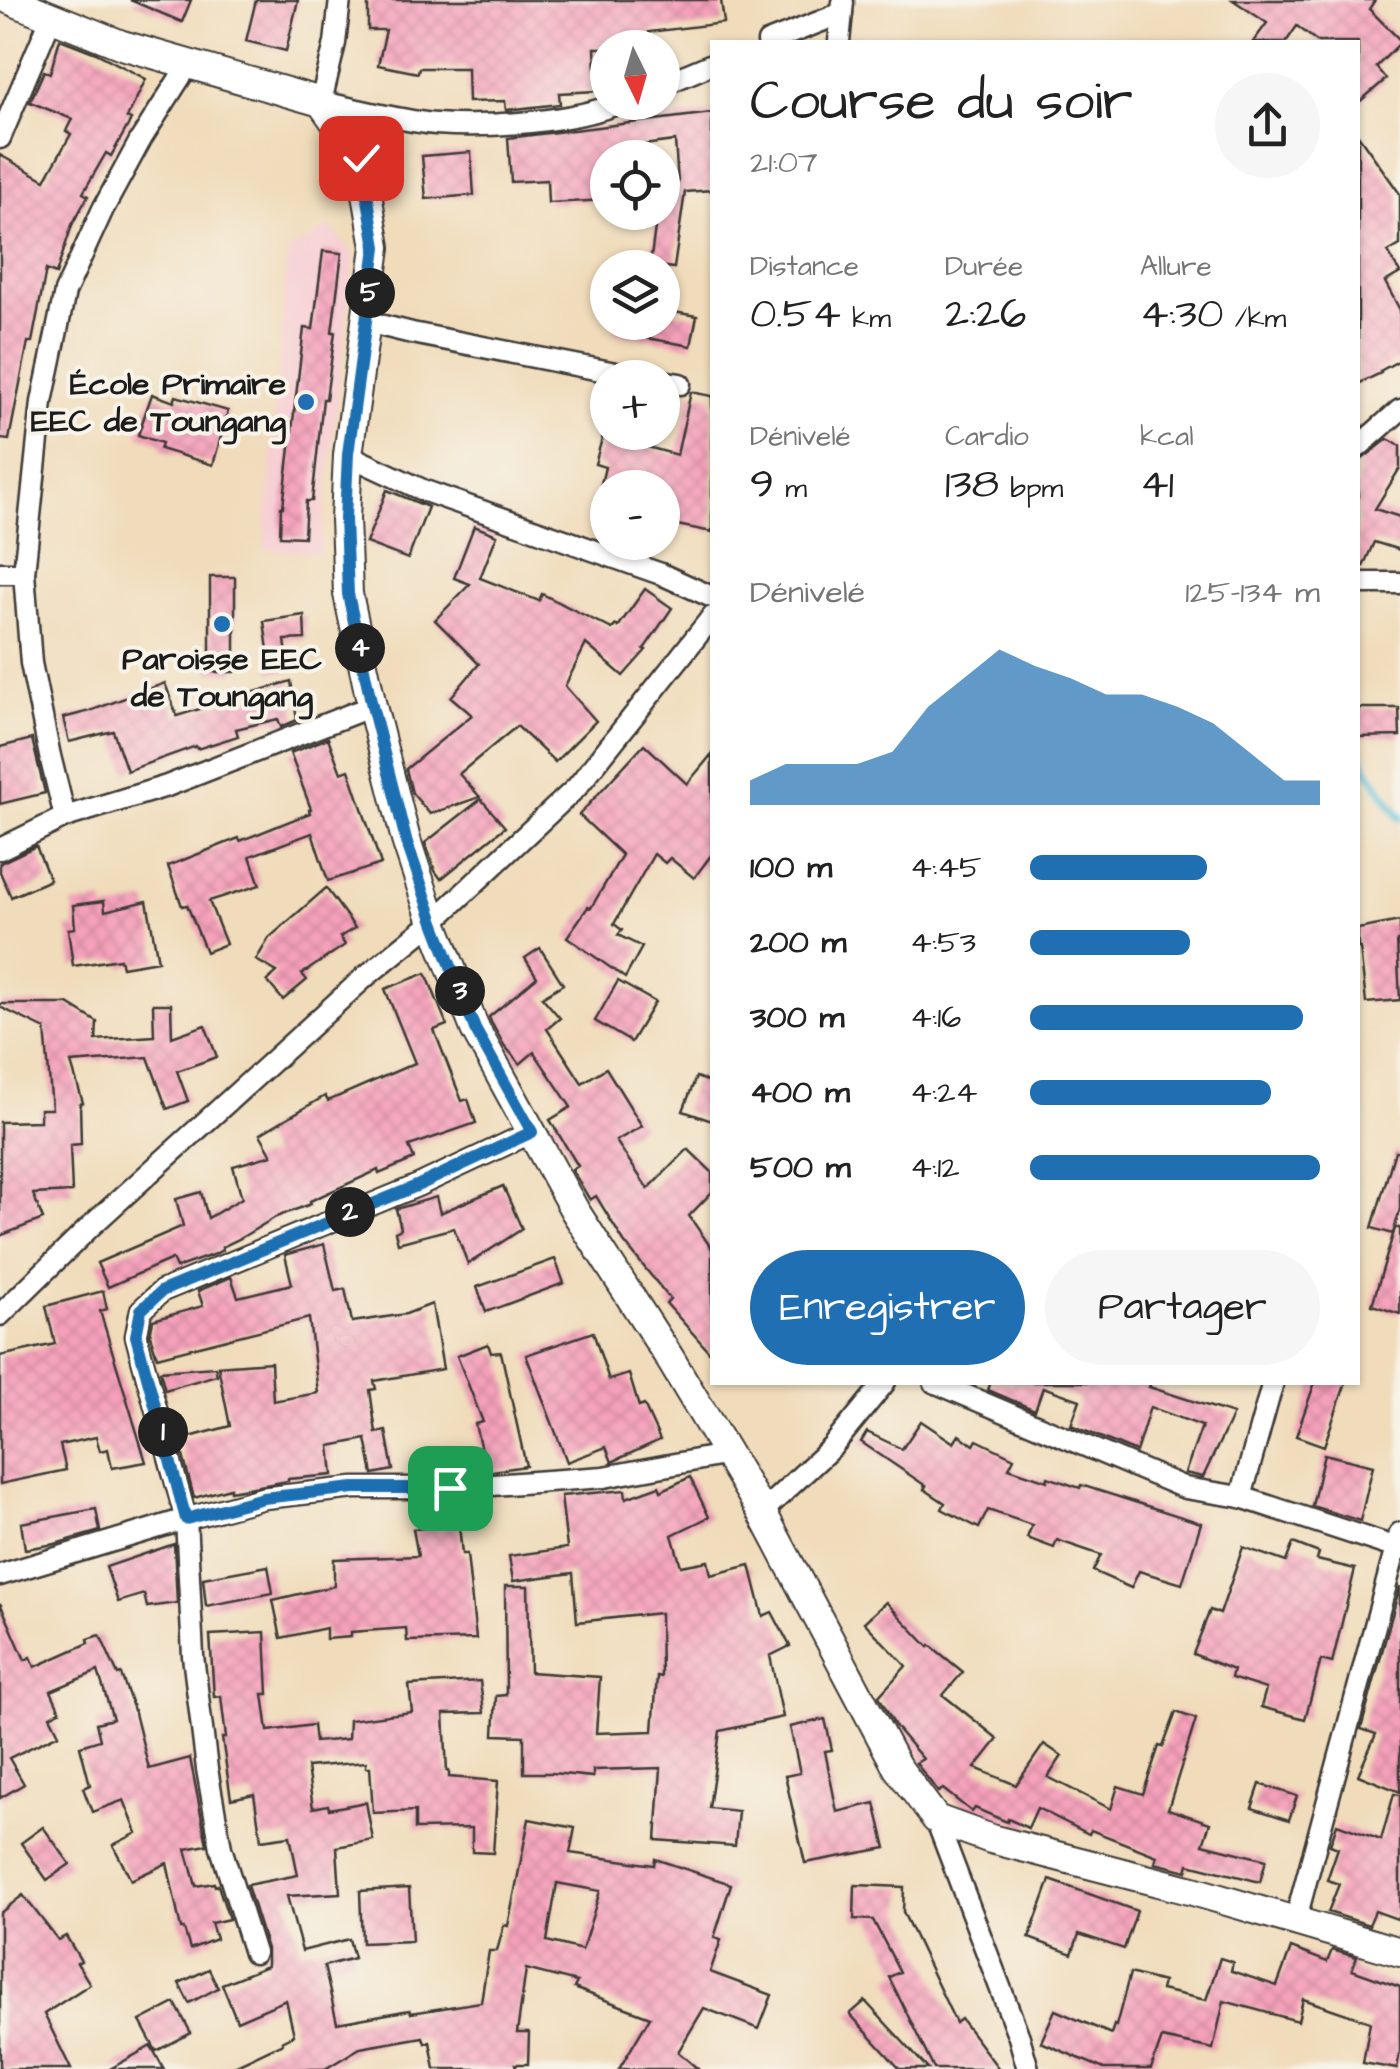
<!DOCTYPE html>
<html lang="fr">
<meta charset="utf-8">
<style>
body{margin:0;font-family:"Architects Daughter",sans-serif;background:#f6f6f6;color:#222;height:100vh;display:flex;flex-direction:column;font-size:38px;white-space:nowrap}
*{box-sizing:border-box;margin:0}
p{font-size:32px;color:#767676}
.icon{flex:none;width:55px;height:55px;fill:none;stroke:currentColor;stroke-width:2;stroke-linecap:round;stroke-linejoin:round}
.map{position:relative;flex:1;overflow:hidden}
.sheet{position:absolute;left:710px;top:40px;width:650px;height:1345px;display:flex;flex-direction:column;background:#fff;border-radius:0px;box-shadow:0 2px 8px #0004}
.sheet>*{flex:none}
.needle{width:65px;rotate:175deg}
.buttons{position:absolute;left:590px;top:30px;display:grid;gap:20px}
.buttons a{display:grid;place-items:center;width:90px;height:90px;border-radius:50%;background:#fff;box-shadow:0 2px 8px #0004;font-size:50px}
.pin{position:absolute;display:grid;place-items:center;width:85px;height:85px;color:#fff;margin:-42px;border-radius:20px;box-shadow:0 5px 15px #0006}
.km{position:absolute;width:50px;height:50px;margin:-25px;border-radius:50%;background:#222;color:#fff;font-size:28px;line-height:50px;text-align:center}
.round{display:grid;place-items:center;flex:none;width:105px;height:105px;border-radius:52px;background:#f6f6f6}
.headline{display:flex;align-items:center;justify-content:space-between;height:170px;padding:0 40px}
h1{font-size:55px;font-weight:600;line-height:75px}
.stats{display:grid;grid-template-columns:repeat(3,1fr);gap:15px;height:170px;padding:10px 40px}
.stats div{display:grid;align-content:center}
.stats b{font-size:42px;font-weight:600}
.stats small{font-size:28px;font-weight:400}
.stats p{font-size:28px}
.chart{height:280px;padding:20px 40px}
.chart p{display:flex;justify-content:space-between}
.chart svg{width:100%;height:180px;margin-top:10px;fill:#1f6fb2;opacity:.7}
.cta{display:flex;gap:20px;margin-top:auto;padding:20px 40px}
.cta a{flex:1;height:115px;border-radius:60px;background:#1f6fb2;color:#fff;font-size:40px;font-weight:600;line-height:115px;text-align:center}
.cta a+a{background:#f6f6f6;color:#222}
ul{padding:0 40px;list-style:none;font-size:32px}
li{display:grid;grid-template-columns:160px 120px 1fr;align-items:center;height:75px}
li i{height:25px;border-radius:12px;background:#1f6fb2}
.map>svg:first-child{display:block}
</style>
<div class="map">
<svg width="1400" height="2069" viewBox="0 0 1400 2069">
<defs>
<pattern id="building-cross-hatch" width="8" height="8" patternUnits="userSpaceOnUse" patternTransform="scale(2.5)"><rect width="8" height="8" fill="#f6a1bb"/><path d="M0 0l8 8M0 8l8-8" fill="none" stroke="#d28aa0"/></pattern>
</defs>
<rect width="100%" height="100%" fill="#f7f3e8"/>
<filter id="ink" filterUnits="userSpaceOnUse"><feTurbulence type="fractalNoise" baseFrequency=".01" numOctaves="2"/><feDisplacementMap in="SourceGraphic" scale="20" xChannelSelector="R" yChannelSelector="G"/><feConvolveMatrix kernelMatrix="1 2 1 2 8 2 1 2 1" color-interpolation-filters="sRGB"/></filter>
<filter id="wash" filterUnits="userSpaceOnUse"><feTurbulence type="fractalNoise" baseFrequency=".0048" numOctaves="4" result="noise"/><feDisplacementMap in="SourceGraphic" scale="40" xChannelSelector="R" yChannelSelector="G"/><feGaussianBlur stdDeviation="2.25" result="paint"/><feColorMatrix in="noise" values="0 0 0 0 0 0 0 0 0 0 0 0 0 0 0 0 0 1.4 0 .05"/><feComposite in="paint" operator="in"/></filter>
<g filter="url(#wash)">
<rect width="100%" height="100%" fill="#f0dbba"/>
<path fill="#f7cfd4" d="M330 227 354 256 320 553 264 549 288 251Z"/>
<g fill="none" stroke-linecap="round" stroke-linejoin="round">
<path stroke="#5cbeda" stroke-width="8" d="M1358 755 1400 818"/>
</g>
<g id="blocks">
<g fill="url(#building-cross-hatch)" fill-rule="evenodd">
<path d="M130 0H191L182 22Z"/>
<path d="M256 0H298L286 51 246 41Z"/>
<path d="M368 0H721L724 23 649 32 651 48H595L597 91 559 93 560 104 506 110 505 101 468 102 467 68H419L418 73 378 65 386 30H368Z"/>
<path d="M1233 0H1375L1369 9 1400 40V43L1376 67 1386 79 1358 103V42H1318L1297 26 1286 42H1253L1267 23Z"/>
<path d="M60 39 96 53 146 79 127 118 131 120 111 156 106 153 83 193 88 196 72 225 56 274 46 270 32 342H28L9 440 0 439V155L45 180 71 134 66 131 72 119 30 102 44 71 50 73Z"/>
<path d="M712 113V190L685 192 674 268 650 265 657 212H662V185L678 183 675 141 619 148V158H608V200L548 203 547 180 511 182 508 138Z"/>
<path d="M1358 135 1400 194V245L1388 252 1400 273 1385 282 1400 310V360L1380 371 1381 373 1358 384Z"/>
<path d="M471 152 474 195 426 199 422 156Z"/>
<path d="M323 251 342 253 332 332H335L326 399H323L312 501H306L304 537 280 536 281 507H283L304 328 313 329Z"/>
<path d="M662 310 697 316 691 346 614 332 615 322H662Z"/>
<path d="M691 392 712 396V532L662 522V488H600L605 467 595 464 603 435 677 455Z"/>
<path d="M152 394 174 402 176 396 228 411 213 465 160 449 162 443 138 435Z"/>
<path d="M1388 439 1400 446V468L1375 509 1400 517V550L1374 542 1362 569H1358V466L1361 460Z"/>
<path d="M387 490 428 507 408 559 366 543Z"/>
<path d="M474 526 497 535 480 578 539 601 542 594 612 629 616 625 618 627 645 589 672 608 644 649 646 650 623 676 586 644 565 686 596 721 555 762 517 726 459 774 480 797 430 814 412 793 406 769 472 715 451 697 479 664 435 620 470 584 454 578Z"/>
<rect x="210" y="577" width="25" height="95"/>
<path d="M304 615 305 639 285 640 289 672H271L264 621Z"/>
<path d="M291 681 297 720 281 727 278 719 236 729 238 736 197 749 196 746 127 771 113 731 69 742 63 718 90 711 165 683 177 716Z"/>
<path d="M1358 708H1399L1400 736 1358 737Z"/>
<path d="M328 738 341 773 349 770 381 864 328 881 312 833 250 856 260 885 209 901 226 944 206 952 187 905 182 906 168 866 239 838 240 841 310 813 309 810 311 809 290 753Z"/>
<path d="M32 739 45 793 0 804V747Z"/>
<path d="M644 744 687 784 712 754V854L694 878 670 858 665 863 654 854 614 924 622 930 618 935 642 947 625 978 567 937 588 907 591 908 622 855 579 815Z"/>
<path d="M481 799 505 827 441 879 435 871 425 843Z"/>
<path d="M36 846 50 880 11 897 0 872V863Z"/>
<path d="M326 888 355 928 340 937 345 945 302 974 307 980 283 1000 267 981 277 972 256 960 269 938Z"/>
<path d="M104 901 105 911 147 901 158 961 122 967 120 959 73 966 68 929 75 928 73 905Z"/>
<path d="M1400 921V941H1397L1400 1000 1366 1003 1360 948H1358V929Z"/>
<path d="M540 948 563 984 542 997 560 1018 547 1029 582 1083 606 1068 642 1126 616 1141 648 1189 688 1149 712 1172V1192L689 1216 712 1249V1355L666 1303 670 1299 624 1242 596 1196 590 1200 572 1170 578 1166 550 1120 571 1107 534 1052 520 1064 504 1045 491 1022 489 1017 537 977 525 958Z"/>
<path d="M426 973 447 1025 434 1030 462 1101 468 1099 476 1123 409 1146 414 1159 379 1174 378 1170 310 1201 311 1204 276 1217 239 1239 222 1247V1250L215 1254 176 1268 172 1259 108 1287 97 1263 183 1226 176 1199 201 1192 208 1218 242 1198 233 1166 272 1155 260 1134 325 1096 328 1101 415 1063 385 989Z"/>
<path d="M618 981 655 1002 631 1042 595 1021Z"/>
<path d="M0 1004H68L97 1022 96 1040 154 1036 153 1004H171L172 1037 205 1025 217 1057 177 1071 188 1101 167 1109 148 1057 71 1063 83 1103 80 1104 81 1144 70 1145 72 1192 33 1194 43 1219 0 1236V1122L40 1121V1109H52L45 1029 0 1007Z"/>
<path d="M696 1077 712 1083V1121L683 1111Z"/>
<path d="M1395 1151H1400V1209L1393 1234 1372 1228Z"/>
<path d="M503 1186 522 1229 468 1264 454 1228 398 1243 395 1232 401 1229 396 1209 436 1197 440 1213Z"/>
<path d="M1395 1228H1400V1314L1372 1305Z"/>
<path d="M324 1244 335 1291 345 1289 352 1322 406 1314 432 1304 443 1369 374 1381 376 1389 370 1390 376 1433 386 1431 393 1470 373 1474 366 1439 330 1446 333 1475 288 1479V1481L230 1491V1488L194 1498 179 1440 230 1426 218 1366 271 1362 273 1401 318 1393 309 1318 157 1357 150 1335 153 1320 203 1306 198 1291 231 1277 238 1297 292 1284 285 1255Z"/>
<path d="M555 1259 564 1283 486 1312 477 1287Z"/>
<path d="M103 1291 107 1309 100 1311 146 1462 112 1468 108 1449 100 1451 96 1437 60 1445 66 1470 0 1484V1356L55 1344 46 1306Z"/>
<path d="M593 1332 609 1380 629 1374 639 1407 644 1405 660 1440 614 1461 612 1462 606 1447 567 1462 526 1355Z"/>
<path d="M488 1344 491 1353 501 1352 526 1466 486 1472 475 1424 483 1422 457 1356Z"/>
<path d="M215 1367 217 1375 165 1390 160 1371Z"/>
<path d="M991 1382H1151L1149 1387 1233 1414 1203 1477 1185 1473 1202 1426 1150 1407 1136 1452 1071 1425 1080 1400 1043 1387 1035 1410 988 1390Z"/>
<path d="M1315 1382H1346L1324 1446 1296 1436Z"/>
<path d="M921 1421 954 1443 959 1435 974 1445 977 1440 1014 1458 1009 1468 1047 1481 1048 1477 1080 1488 1081 1485 1201 1523 1182 1584 1139 1571 1131 1588 1093 1571 1101 1555 1057 1540 1054 1548 1027 1538 1032 1525 988 1510 979 1528 942 1509 945 1503 924 1489 926 1486 861 1442 867 1432 902 1449Z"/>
<path d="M1324 1454 1373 1466 1360 1521 1312 1506Z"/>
<path d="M690 1477 709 1517 672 1535 681 1566 708 1561 711 1575 750 1565 763 1616 772 1612 790 1646 770 1656 783 1717 720 1731 709 1808 738 1811 735 1846 656 1840 661 1768 593 1770V1777L552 1773H524V1736L494 1735 496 1696 506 1695 505 1586H528L530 1672 600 1677 596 1733 653 1731 657 1676 661 1677 660 1613 577 1622 573 1573 513 1581 509 1556 567 1548 561 1496 625 1490 626 1498 659 1486 661 1491Z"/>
<path d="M96 1509 100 1531 55 1544 25 1549 21 1523Z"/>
<path d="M459 1525 462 1554H467L476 1639 407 1641 406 1628 351 1632V1637L326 1639V1628L281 1638 273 1600 334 1586V1559L418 1556 413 1529Z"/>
<path d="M1293 1543 1319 1553 1317 1560 1355 1569 1332 1663 1321 1660 1305 1719 1261 1707 1266 1689 1231 1678 1233 1670 1193 1654 1210 1610 1220 1614 1243 1547 1286 1562Z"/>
<path d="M174 1544 177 1603 147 1607 144 1594 118 1602 106 1567Z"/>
<path d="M268 1566 273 1593 206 1606 203 1578Z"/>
<path d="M1400 1586V1792L1358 1775 1376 1734 1361 1729Z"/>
<path d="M886 1602 929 1647 930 1645 963 1672 943 1695 998 1739 975 1768 1016 1785 1044 1744 1062 1756 1048 1777 1111 1809 1118 1786 1143 1794 1159 1746 1163 1747 1176 1712 1196 1719 1168 1809 1210 1823 1203 1844 1266 1860 1260 1882 1189 1864 1187 1871 1155 1863 1157 1856 1091 1830 1089 1834 1037 1808 1028 1828 1008 1819 1007 1822 975 1808 972 1812 943 1789 938 1792 916 1763 923 1759 895 1726 879 1696 906 1666 864 1622Z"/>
<path d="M0 1603 25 1660 31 1657 35 1667 89 1643 88 1639 100 1635 118 1675 121 1674 135 1713 149 1769 190 1758 207 1845 186 1849 196 1886 214 1883 215 1886 218 1885 229 1919 211 1923 216 1939 190 1949 184 1929H181L167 1863 131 1880 113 1845 137 1833 124 1800 92 1812 83 1788 90 1785 80 1746 100 1740 96 1723 113 1719 98 1671 51 1691 60 1711 50 1716 59 1734 9 1758 24 1784 0 1798Z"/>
<path d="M265 1632 268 1694H263L268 1731 313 1725 315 1742 348 1739 349 1720 412 1712 409 1685 480 1681 484 1713 444 1714 447 1771H449V1777L498 1781 493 1853 472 1852V1828L415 1829V1811L373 1813 370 1767H366V1762L307 1767 313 1808 328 1805 329 1809 366 1802 373 1840 337 1847 340 1893 287 1896 302 1951 349 1939 354 1958 324 1966 337 2023 410 2010 411 2013 481 2002 489 1951H497L504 1925 508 1926 529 1819 575 1828 570 1853 654 1865 655 1859 731 1884 714 1938 721 1940 710 1972 772 1995 759 2029 704 2008 678 2052 698 2069H619L650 2017 574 1988 577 1982 526 1969 517 2033H529L528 2064H515L516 2069H435L430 2042 425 2043 423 2037 360 2048 325 2069H228L283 2043 282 2041 294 2035 286 2000 237 2021 222 1984 267 1966V1949L247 1885 298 1875 290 1836 261 1840 254 1794 231 1799 222 1738H226L221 1696 214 1697 210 1635ZM557 1883 600 1891 582 1950 547 1941Z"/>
<path d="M825 1719 832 1750 825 1751 837 1812 875 1803 886 1848 805 1863 785 1776 800 1773 790 1727Z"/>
<path d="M1260 1784 1297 1796 1289 1820 1252 1808Z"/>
<path d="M1394 1794 1400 1795V1920L1375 1911 1369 1925 1328 1912 1339 1884 1327 1880 1338 1848 1330 1845 1337 1824 1381 1840Z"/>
<path d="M43 1827 70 1864 47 1880 21 1843Z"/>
<path d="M1050 1880 1137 1911 1124 1949 1079 1934 1072 1954 1029 1938Z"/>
<path d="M855 1885 904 1887 903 1912 956 2023 961 2019 999 2069H934L889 1977 900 1972 873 1920 854 1919Z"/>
<path d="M409 1888 412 1941 362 1943 360 1891Z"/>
<path d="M23 1895 58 1940 66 1936 81 1961 77 1963 90 1984 44 2014 71 2069H0V1913Z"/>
<path d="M1291 1948 1327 1962 1332 1950 1357 1957 1352 1970 1400 1987V2052L1397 2069 1363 2063 1370 2022 1303 1999 1298 2021 1224 2001 1213 2049 1162 2038 1151 2069H1104L1041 2042 1055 2010 1111 2034 1114 2025 1116 2026 1130 1973 1163 1982 1161 1990 1206 2000 1220 1958 1233 1962 1231 1971 1277 1986Z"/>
<path d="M209 1969 218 1988 189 2003 179 1983Z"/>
<path d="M865 2001 928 2069H900L850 2014Z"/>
<path d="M175 2003 191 2033 156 2051 140 2021Z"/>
<path d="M151 2046 164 2069H110Z"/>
</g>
</g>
</g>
<g filter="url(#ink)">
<use href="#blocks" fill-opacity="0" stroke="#3c3934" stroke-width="2.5"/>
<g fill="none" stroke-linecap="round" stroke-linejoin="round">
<defs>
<g id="street">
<path d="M340 0 335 43 321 102C357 109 400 121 436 124 488 128 574 122 622 102"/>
<path d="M768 42 842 13"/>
<path d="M839 42 843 2"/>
<path d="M662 85 712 64"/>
<path d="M0 138 51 18"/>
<path d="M367 322 412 333 641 378"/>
<path d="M662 381 680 384"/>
<path d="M1358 447 1400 410"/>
<path d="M348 455 425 491 661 574 712 597"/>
<path d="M0 573H24"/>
<path d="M1358 583H1400"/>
<path d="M65 817 50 756 31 663 24 573 42 402 65 292 103 209 141 139 188 65"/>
<path d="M0 849 65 817 167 786 372 706"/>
<path d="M0 1315 91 1226 365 977 433 922 577 787 712 617"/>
<path d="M934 1382 1185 1488 1241 1497 1400 1549"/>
<path d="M1241 1497 1273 1382"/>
<path d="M762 1512 832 1447 885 1382"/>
<path d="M0 1575 186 1519 263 1498 354 1488H450L604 1477 729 1454"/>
<path d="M936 1819 1019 2037 1028 2069"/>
<path d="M1295 1922 1400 1533"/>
<path d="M254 1953 221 1848 207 1769 193 1656 186 1519 136 1336 141 1310 162 1291 419 1185 532 1132"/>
</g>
<path id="secondary" d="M10 0 122 45 321 102 361 158 376 247 348 455 345 519 348 594 372 706 406 840 433 922 475 1029 575 1211 669 1357 762 1512 897 1767 936 1819 991 1839 1193 1891 1400 1952"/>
</defs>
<use href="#street" stroke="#3c3934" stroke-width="25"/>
<use href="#secondary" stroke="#3c3934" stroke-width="32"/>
<use href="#street" stroke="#fff" stroke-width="20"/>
<use href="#secondary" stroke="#fff" stroke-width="28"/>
</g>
</g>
<g fill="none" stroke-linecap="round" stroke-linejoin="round" filter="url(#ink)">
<defs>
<path id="route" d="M361 158 376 247 348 454 345 519 348 594 372 706 406 840 434 922 475 1029 532 1132 419 1185 162 1291 141 1310 136 1336 186 1519 263 1498 354 1488H450"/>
</defs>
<use href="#route" stroke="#fff" stroke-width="20"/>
<use href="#route" stroke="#1f6fb2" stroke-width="12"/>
</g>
<g fill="#1f6fb2" stroke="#f7f3e8" stroke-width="4">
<circle cx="306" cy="402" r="10"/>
<circle cx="222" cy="624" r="10"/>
</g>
<g text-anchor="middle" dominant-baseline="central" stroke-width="8" stroke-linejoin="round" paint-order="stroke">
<g font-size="32" font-weight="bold" fill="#1c1c1c" stroke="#f7f3e8" text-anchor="end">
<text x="286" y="384">École Primaire<tspan x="286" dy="37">EEC de Toungang</tspan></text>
<text x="222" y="659" text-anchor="middle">Paroisse EEC<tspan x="222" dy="37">de Toungang</tspan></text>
</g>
</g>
</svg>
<div class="buttons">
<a><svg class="needle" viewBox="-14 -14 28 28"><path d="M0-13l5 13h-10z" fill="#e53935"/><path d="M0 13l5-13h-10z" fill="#767676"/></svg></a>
<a><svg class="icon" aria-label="locate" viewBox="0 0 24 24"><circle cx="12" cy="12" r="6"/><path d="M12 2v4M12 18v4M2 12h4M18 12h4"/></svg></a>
<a><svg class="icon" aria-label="layers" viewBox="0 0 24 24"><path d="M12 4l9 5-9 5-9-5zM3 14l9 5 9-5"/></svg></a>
<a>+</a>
<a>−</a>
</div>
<div class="pin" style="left:450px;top:1488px;background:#1e9e55"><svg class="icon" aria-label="arrive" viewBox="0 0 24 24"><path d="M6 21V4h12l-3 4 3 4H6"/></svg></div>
<div class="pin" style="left:361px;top:158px;background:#d93025"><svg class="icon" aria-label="check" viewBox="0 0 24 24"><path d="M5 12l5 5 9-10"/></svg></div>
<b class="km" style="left:163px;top:1432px">1</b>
<b class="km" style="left:350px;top:1212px">2</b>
<b class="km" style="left:460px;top:991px">3</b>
<b class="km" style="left:360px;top:648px">4</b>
<b class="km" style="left:370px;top:293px">5</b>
<section class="sheet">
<div class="headline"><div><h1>Course du soir</h1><p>21:07</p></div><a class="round"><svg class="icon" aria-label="share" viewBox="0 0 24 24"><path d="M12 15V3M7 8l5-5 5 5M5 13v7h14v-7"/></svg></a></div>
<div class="stats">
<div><p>Distance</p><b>0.54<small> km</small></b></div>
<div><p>Durée</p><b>2:26</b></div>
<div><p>Allure</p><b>4:30<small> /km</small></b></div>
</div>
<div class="stats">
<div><p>Dénivelé</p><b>9<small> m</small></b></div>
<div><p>Cardio</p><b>138<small> bpm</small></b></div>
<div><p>kcal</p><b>41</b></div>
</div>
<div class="chart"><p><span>Dénivelé</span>125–134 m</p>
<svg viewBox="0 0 160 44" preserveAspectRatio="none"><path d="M0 44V38L10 34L20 34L30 34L40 31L50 20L60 13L70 6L80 10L90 13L100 17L110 17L120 20L130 24L140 31L150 38L160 38V44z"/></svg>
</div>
<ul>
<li><b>100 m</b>4:45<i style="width:61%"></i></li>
<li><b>200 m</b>4:53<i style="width:55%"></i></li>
<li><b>300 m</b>4:16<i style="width:94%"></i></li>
<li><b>400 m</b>4:24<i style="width:83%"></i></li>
<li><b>500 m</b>4:12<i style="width:100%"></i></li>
</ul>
<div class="cta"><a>Enregistrer</a><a>Partager</a></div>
</section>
</div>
